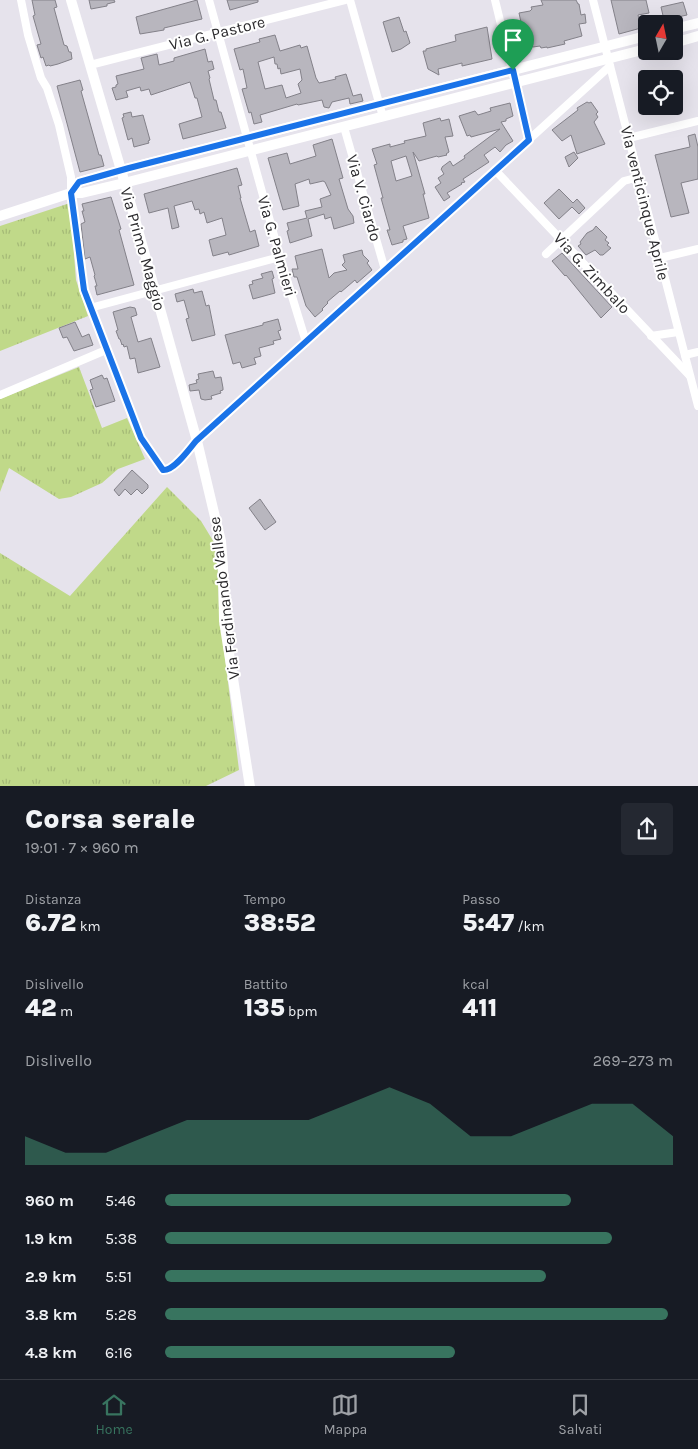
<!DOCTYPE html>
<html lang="it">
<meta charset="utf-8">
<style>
body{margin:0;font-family:Karla,sans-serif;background:#242831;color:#f1f3f6;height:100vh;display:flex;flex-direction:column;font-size:19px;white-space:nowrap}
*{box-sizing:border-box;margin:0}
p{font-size:16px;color:#9ea1a6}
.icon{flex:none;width:28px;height:28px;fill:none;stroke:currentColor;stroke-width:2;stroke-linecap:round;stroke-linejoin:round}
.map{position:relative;height:786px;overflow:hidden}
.details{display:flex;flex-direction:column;background:#171b24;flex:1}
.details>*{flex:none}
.needle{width:32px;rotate:9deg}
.buttons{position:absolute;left:638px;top:15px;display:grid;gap:10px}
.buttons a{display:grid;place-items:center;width:45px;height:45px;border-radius:5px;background:#171b24;box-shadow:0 5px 20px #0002;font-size:25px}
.pin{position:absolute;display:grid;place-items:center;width:42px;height:42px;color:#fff;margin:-51px -21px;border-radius:50% 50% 50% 0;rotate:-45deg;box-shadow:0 0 5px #0007}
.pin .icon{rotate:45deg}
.round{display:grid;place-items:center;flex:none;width:52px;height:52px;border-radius:5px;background:#242831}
.summary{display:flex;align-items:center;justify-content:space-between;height:85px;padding:0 25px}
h1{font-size:28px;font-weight:800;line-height:38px}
.figures{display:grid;grid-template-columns:repeat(3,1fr);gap:8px;height:85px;padding:5px 25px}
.figures div{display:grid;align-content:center}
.figures b{font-size:25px;font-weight:800}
.figures small{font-size:14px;font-weight:400}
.figures p{font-size:14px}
.chart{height:140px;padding:10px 25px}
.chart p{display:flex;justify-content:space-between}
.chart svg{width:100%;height:90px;margin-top:5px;fill:#38745f;opacity:.7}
ul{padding:0 25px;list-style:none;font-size:16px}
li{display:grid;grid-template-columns:80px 60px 1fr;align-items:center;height:38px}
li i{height:12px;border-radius:6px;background:#38745f}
.tabs{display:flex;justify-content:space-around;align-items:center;height:70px;border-top:1px solid #363941;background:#171b24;font-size:14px;color:#9ea1a6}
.tabs a{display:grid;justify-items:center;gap:2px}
.tabs .current{color:#38745f}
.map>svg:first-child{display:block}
</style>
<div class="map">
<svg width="698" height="787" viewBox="0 0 698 787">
<defs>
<pattern id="grass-tufts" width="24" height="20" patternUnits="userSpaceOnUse" patternTransform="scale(1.25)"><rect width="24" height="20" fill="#c0d989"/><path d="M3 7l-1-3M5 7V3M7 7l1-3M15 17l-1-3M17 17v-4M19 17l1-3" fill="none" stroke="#a5ba77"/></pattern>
</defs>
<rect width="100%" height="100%" fill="#e6e3ec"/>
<g fill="url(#grass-tufts)">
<path d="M70 203 76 280 88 316 0 351V226Z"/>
<path d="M79 367 102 428 127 418 145 459 118 469 102 483 71 497 59 499 9 468 0 492V399Z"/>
<path d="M167 487 201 521 215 544 218 574 219 610 239 770 206 786H0V553L70 596Z"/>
</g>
<g fill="#b8b6be" stroke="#838189" fill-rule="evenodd">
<path d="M32 0H55L57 7 54 8 64 45 67 46 69 52H71L72 59 58 64 50 66 49 65 46 66 43 57 41 58 37 45 41 44 33 16 35 15Z"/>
<path d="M89 0H114L115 2 107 4V6L91 9Z"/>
<path d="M197 0 202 19 164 28V30L140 34 136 17Z"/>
<path d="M227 0H258V2L230 10Z"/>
<path d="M541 0H576L578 4H579L581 15 585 14 586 23 579 24 582 36 564 41 565 44 547 48V47L541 48 540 46 533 47 530 45 526 36H524L519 13 530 11 532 9 531 7 543 5Z"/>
<path d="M611 0H646L649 13 638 15 641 28 619 34Z"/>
<path d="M683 2 687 15 664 20 661 7Z"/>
<path d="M399 17 404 32 406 31 410 43 401 49 392 52 383 22Z"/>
<path d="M487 27 492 59 462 66V63L438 69 439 75 428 69 423 51H426V49L456 41 455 35Z"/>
<path d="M275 35 280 51 300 45 301 48 307 46 316 78 319 83 336 79 335 77 346 74 353 96 361 94 363 101 350 104 349 98 332 102 329 108 324 107 322 100 298 105 297 104 260 115 262 122 254 124 251 112 249 113 242 89 247 88 243 69 240 70 234 49 260 42 259 39ZM274 57 275 64H277L278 69 280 68 281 74 300 69 302 80 298 84 301 93 286 98 282 85 265 89 258 62Z"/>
<path d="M205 49 208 62 212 61 214 69 208 71 210 78 209 79 214 100H216L219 112H221L226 128 183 139 179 124 202 117 197 98H195L190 82 151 95 149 89 141 91 140 87 126 91 128 97 116 100 112 88 116 87V85L118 84 116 76 144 69 141 58 157 54 159 65 174 61V58Z"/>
<path d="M80 80 83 90 81 91 99 155H101L104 166 80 172 57 86Z"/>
<path d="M587 102 589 103 591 102 598 112 596 114 598 117 594 122 605 144 577 154 571 135 562 141 552 130 578 110 577 108Z"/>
<path d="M510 103 513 116 506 119V121L501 122 513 141 506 145 500 152 495 147 484 155 489 162 463 179 465 182 461 183 462 184 447 193 450 197 444 201 435 187 441 183 438 178 444 174 441 169 442 168V167L450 161 453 166 465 158 464 156 500 129 471 137 470 135 467 136 459 116 475 111 478 115 491 111 490 108Z"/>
<path d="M131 112 132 117 143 115 150 140 148 141 149 143 134 147 132 138 128 140 122 118 124 117 123 114Z"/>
<path d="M440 118 441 121 449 119 453 136 445 137 449 152 446 154 447 155 438 157 437 156 419 161 413 152 425 194H423L429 218 403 226 407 239 403 240V242L392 245 387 230H390L381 198H383L374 165 377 164 372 149 390 144V147L405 143 404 141 426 136 423 123ZM406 156 412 176 396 181 391 161Z"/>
<path d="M695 134 698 147V179L681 183 689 213 671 217 655 155 690 147 688 136Z"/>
<path d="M332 139 343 178 339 179 348 209 353 216 354 223 334 229 331 217 325 219 324 214 308 219 312 236 290 243 287 231 289 230 287 223 307 218 305 211 322 207 320 199 331 195 325 182 323 181 310 184 309 179 295 184 299 206 283 210 268 158 287 153 290 164 316 156 313 145Z"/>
<path d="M574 152 578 158 569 167 565 157Z"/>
<path d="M237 168 242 185 238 186 241 198H240L250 232 255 230 259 246 229 255 228 252 213 256 209 240 226 235 222 218 207 223 204 212 200 214 199 209 195 210 192 201 174 206 179 227 172 229 168 208 149 213 144 194Z"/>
<path d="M559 189 573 203 577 199 585 208 579 214 572 207 559 219 544 203Z"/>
<path d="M111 197 121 229 119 230 134 285 97 295 95 286H97L94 276 95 275 90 257 85 259 81 224 85 222 82 211H84L82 204Z"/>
<path d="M596 226 607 237 605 240 609 243 607 245 611 248 603 255H600L595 250 586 255 578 246 581 244 580 242 587 233 593 230Z"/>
<path d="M322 249 329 278 334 273 347 270 342 265 345 262 343 255 362 250 363 255 369 261 367 263 372 270 357 283 355 280 341 292 340 291 327 302 328 303 322 309 323 310 315 317 306 306 297 277H294L292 269H298L295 256Z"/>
<path d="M562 253 612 307 601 318 566 275 565 276 552 261Z"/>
<path d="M272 271 274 278 272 279 275 293 253 299 249 285 253 284 252 281 263 278 261 274Z"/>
<path d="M193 289 194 293 202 291 206 306 209 305 215 335 192 341 186 319 189 318 184 300 177 302 175 294Z"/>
<path d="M130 307 135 308 137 315 131 317 138 342 151 338 160 367 138 373 135 358 130 359 127 346 124 347 123 344 122 345 120 339H119L116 331 118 330 113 312Z"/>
<path d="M278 319 281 330 278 331 281 339 273 341 274 344 259 348 261 356 254 358 256 364 242 368 240 362 233 364 225 335 263 325V323Z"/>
<path d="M75 322 82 337 89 334 93 345 74 351 67 337 63 338 59 328Z"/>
<path d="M213 371 215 378 221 377 223 388V390L220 391 221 393 211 396 212 399 205 400 201 399 199 390 190 391 189 385 197 383 196 380 199 379 198 374Z"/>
<path d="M102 375 104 379 107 378 115 401 96 407 90 390 93 389 90 380Z"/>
<path d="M132 470 148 485V488L142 494 137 489 131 495 125 489 119 496 114 490Z"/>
<path d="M260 499 276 522 265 530 249 508Z"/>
</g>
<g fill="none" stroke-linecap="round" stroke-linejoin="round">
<g stroke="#fff" stroke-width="8">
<path d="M21 0 28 35 41 78 47 88 59 125 71 177V193L84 291 141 438 163 470C174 471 189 449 197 441L610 66"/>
<path d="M209 0 280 257 306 342"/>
<path d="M350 0 383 117"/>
<path d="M495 0 529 140"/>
<path d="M593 0 698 406"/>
<path d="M90 65 345 0"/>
<path d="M344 127 385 270"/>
<path d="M629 138 698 121"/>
<path d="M495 170 690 376"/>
<path d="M546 254 624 181 639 177"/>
<path d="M660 258 698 249"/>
<path d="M90 308 280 257"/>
<path d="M651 336 678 332"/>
<path d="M685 355 698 352"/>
<path d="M0 395 106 350"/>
</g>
<g stroke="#fff" stroke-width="10">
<path d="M71 0 126 187 197 441 215 517 221 541 223 567 224 621 250 787"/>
<path d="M674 29 698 23"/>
<path d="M674 43 698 36"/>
<path d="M71 193 79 182 121 170 646 36"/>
<path d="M0 216 71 193H82L124 183 646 49"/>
</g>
</g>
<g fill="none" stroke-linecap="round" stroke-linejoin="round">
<defs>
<path id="route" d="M513 70 529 140 196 441C189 449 174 471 163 470L141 438 84 290 71 193 79 182 129 168Z"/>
</defs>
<use href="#route" stroke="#fff" stroke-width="10"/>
<use href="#route" stroke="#1a73e8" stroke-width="6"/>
</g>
<g text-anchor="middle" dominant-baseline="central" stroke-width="4" stroke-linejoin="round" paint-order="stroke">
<g font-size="16" fill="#2c2b2e" stroke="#fff">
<text transform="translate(217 33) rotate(-14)">Via G. Pastore</text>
<text transform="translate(364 198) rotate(74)">Via V. Ciardo</text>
<text transform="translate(645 203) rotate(76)">Via venticinque Aprile</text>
<text transform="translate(277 246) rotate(74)">Via G. Palmieri</text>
<text transform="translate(143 249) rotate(74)">Via Primo Maggio</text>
<text transform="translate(592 273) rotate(47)">Via G. Zimbalo</text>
<text transform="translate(224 598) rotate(-97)">Via Ferdinando Vallese</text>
</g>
</g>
</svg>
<div class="buttons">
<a><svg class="needle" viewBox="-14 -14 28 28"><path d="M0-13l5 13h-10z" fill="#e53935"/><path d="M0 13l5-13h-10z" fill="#9ea1a6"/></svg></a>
<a><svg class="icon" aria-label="locate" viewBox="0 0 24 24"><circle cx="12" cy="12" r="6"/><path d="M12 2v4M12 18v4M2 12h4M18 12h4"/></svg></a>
</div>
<div class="pin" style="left:513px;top:70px;background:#1e9e55"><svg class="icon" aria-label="arrive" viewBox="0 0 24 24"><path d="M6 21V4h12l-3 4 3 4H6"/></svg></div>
</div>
<section class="details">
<div class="summary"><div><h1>Corsa serale</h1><p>19:01 · 7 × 960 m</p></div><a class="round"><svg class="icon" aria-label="share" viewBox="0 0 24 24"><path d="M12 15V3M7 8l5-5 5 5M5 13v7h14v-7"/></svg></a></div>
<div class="figures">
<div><p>Distanza</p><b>6.72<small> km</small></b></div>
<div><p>Tempo</p><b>38:52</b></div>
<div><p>Passo</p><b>5:47<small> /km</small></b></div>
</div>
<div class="figures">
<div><p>Dislivello</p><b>42<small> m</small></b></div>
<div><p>Battito</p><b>135<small> bpm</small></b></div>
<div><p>kcal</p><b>411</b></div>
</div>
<div class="chart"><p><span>Dislivello</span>269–273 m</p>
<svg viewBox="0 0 160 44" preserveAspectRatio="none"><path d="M0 44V30L10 38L20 38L30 30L40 22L50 22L60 22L70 22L80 14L90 6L100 14L110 30L120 30L130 22L140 14L150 14L160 30V44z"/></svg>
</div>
<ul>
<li><b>960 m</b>5:46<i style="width:80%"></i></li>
<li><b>1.9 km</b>5:38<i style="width:88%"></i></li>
<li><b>2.9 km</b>5:51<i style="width:75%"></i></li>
<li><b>3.8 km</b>5:28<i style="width:99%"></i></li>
<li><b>4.8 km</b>6:16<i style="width:57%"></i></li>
</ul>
</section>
<nav class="tabs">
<a class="current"><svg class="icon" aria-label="home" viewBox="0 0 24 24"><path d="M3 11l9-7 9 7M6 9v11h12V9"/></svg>Home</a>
<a><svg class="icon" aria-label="map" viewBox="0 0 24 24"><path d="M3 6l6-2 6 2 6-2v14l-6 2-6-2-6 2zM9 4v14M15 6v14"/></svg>Mappa</a>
<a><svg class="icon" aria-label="saved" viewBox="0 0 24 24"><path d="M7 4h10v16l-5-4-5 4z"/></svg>Salvati</a>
</nav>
